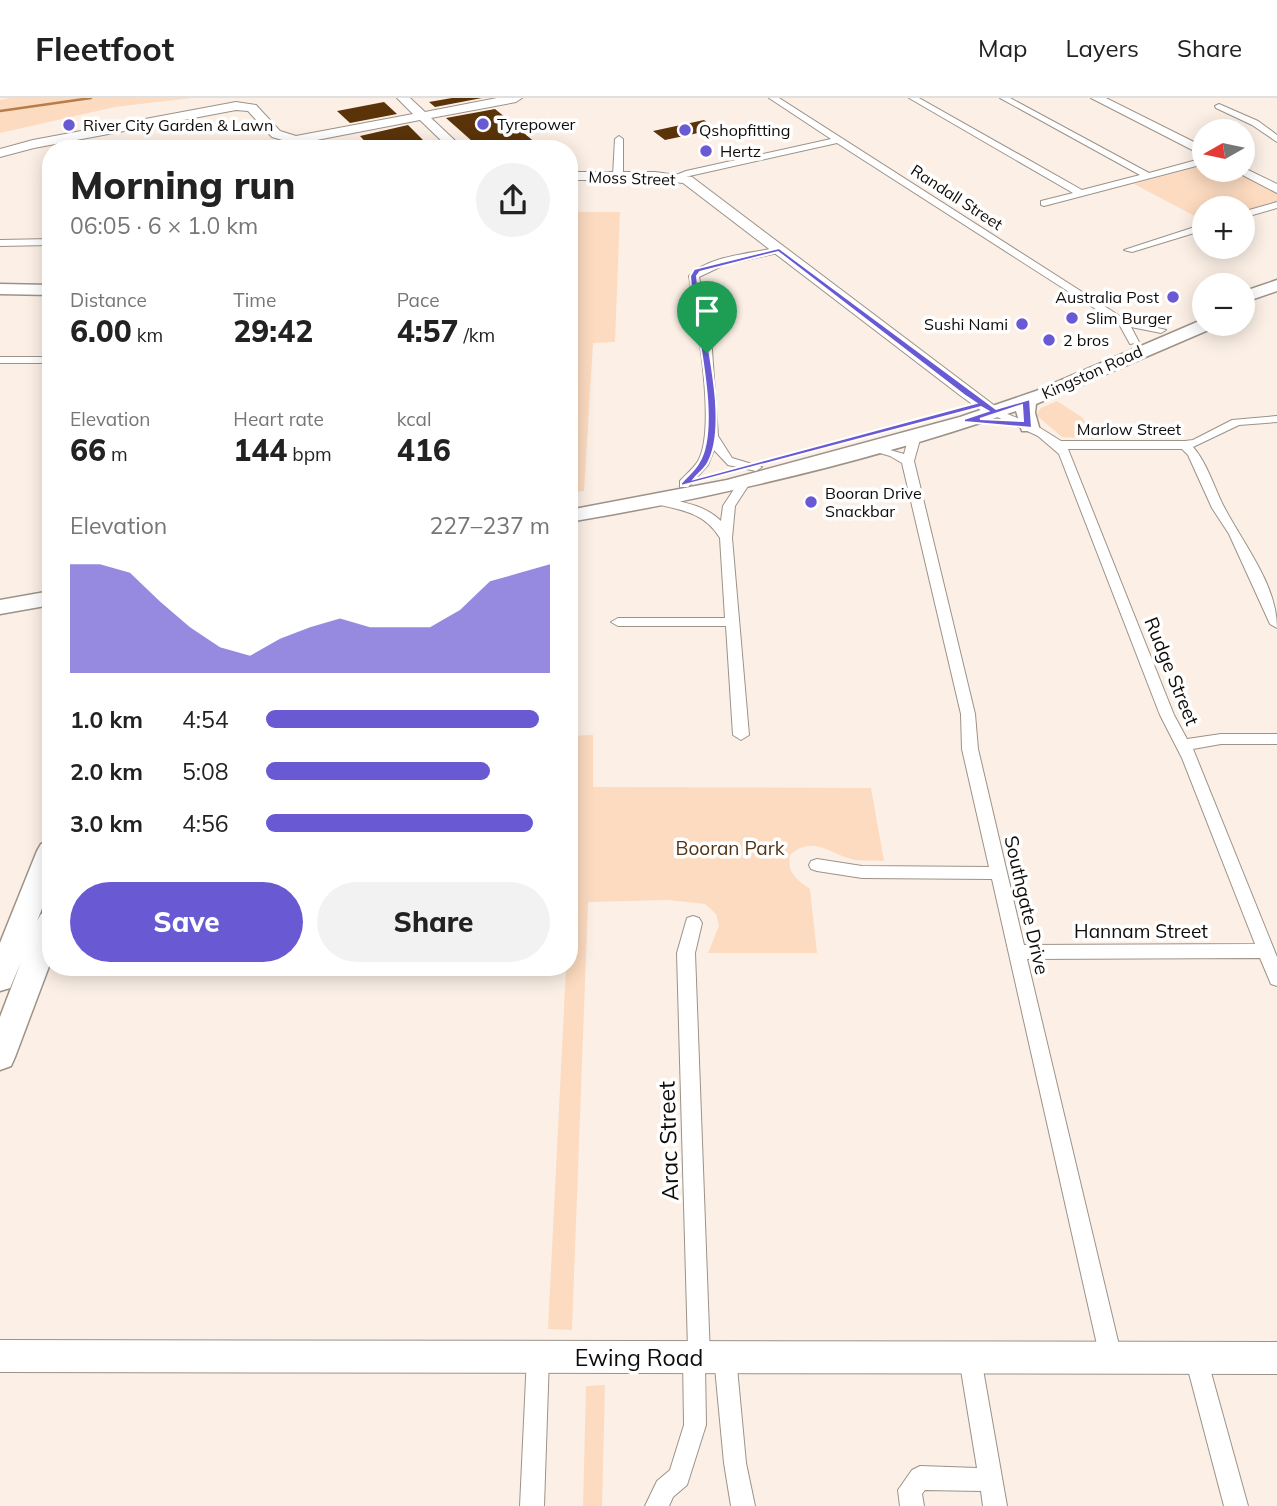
<!DOCTYPE html>
<meta charset="utf-8">
<style>
body{margin:0;font-family:Mulish,sans-serif;background:#f2f2f2;color:#222;height:100vh;display:flex;flex-direction:column;font-size:26px;white-space:nowrap}
*{box-sizing:border-box;margin:0}
p{font-size:23px;color:#767676}
.icon{flex:none;width:38px;height:38px;fill:none;stroke:currentColor;stroke-width:2;stroke-linecap:round;stroke-linejoin:round}
.map{position:relative;flex:1;overflow:hidden}
.drawer{position:absolute;left:42px;top:42px;width:536px;height:836px;display:flex;flex-direction:column;background:#fff;border-radius:28px;box-shadow:0 4px 18px #0003}
.drawer>*{flex:none}
.needle{width:46px;rotate:261deg}
.fabs{position:absolute;left:1192px;top:21px;display:grid;gap:14px}
.fabs a{display:grid;place-items:center;width:63px;height:63px;border-radius:50%;background:#fff;box-shadow:0 4px 18px #0003;font-size:35px}
.pin{position:absolute;display:grid;place-items:center;width:60px;height:60px;color:#fff;margin:-72px -30px;border-radius:50% 50% 50% 0;rotate:-45deg;box-shadow:0 0 7px #0007}
.pin .icon{rotate:45deg}
.round{display:grid;place-items:center;flex:none;width:74px;height:74px;border-radius:37px;background:#f2f2f2}
.overview{display:flex;align-items:center;justify-content:space-between;height:119px;padding:0 28px}
h1{font-size:38px;font-weight:800;line-height:52px}
.figures{display:grid;grid-template-columns:repeat(3,1fr);gap:10px;height:119px;padding:7px 28px}
.figures div{display:grid;align-content:center}
.figures b{font-size:30px;font-weight:800}
.figures small{font-size:19px;font-weight:400}
.figures p{font-size:19px}
.chart{height:196px;padding:14px 28px}
.chart p{display:flex;justify-content:space-between}
.chart svg{width:100%;height:126px;margin-top:7px;fill:#695ad4;opacity:.7}
.button{display:flex;gap:14px;margin-top:auto;padding:14px 28px}
.button a{flex:1;height:80px;border-radius:42px;background:#695ad4;color:#fff;font-size:28px;font-weight:800;line-height:80px;text-align:center}
.button a+a{background:#f2f2f2;color:#222}
ul{padding:0 28px;list-style:none;font-size:23px}
li{display:grid;grid-template-columns:112px 84px 1fr;align-items:center;height:52px}
li i{height:18px;border-radius:9px;background:#695ad4}
header{display:flex;align-items:center;gap:42px;box-sizing:border-box;height:98px;padding:0 35px;background:#fff;border-bottom:2px solid #e0e0e0}
header strong{font-size:33px}
nav{display:flex;gap:38px;margin-inline-start:auto;font-size:24px}
.map>svg:first-child{display:block}
</style>
<header>
<strong>Fleetfoot</strong>
<nav><a>Map</a><a>Layers</a><a>Share</a></nav>
</header>
<div class="map">
<svg width="1277" height="1408" viewBox="0 0 1277 1408">
<rect width="100%" height="100%" fill="#fcf0e6"/>
<g fill="#fcdbc0">
<path d="M10 0H191L115 9 0 35V2Z"/>
<path d="M1204 67V72H1234L1277 93V104L1243 114 1242 110H1204V123L1134 86Z"/>
<path d="M569 114H620L615 244 593 245 584 393 569 395Z"/>
<path d="M1057 303 1083 320 1093 341 1062 339 1036 317 1041 310Z"/>
<path d="M593 637V689L871 690 884 763C874 762 864 763 855 762 830 757 814 736 790 757 787 775 796 781 810 791L817 855H708L719 828 716 816 705 806 668 802 588 804 572 1232 548 1231 566 870H569V638Z"/>
<path d="M605 1287 602 1408H583L586 1288Z"/>
</g>
<g fill="none" stroke-linecap="round" stroke-linejoin="round">
<path stroke="#b67d4a" stroke-width="2.5" d="M0 13 91 0"/>
</g>
<g fill="#5a3309">
<path d="M452 0H482L435 9 429 4Z"/>
<path d="M384 4 397 16 350 25 337 13Z"/>
<path d="M495 11 511 24 538 47 521 51H481L446 20Z"/>
<path d="M704 22 717 31 665 42 653 33Z"/>
<path d="M408 27 423 42 372 51 360 38Z"/>
</g>
<g fill="none" stroke-linecap="round" stroke-linejoin="round">
<defs>
<g id="street">
<path d="M769 0H779L1126 222 1166 232 1161 235 1131 229 1139 244 1130 246 1119 226 837 45 676 81V77L686 73 831 41Z"/>
<path d="M909 0H919L1082 92 1140 77 1000 0H1010L1149 75 1204 60V66L1044 108 1041 107V103L1073 95Z"/>
<path d="M1219 6 1258 23 1277 37V44L1252 27 1216 10 1215 8Z"/>
<path d="M619 38 623 41V78L618 81 613 78 615 41Z"/>
<path d="M1277 104V110L1242 120V114Z"/>
<path d="M1204 126V132L1132 154 1124 152Z"/>
<path d="M51 141V147L0 148V142Z"/>
<path d="M779 149 784 152 782 154 724 167 699 179 711 238 718 338 732 360 762 369 756 373 728 367 714 352 708 367 688 389H680V383C685 377 694 370 698 363 717 330 696 217 689 178 709 157 752 156 779 149Z"/>
<rect x="0" y="259" width="51" height="6"/>
<path d="M995 311 1037 328 1061 343H1185L1193 342 1232 322 1277 318V324L1239 327 1193 349C1207 365 1214 389 1223 407 1243 446 1277 486 1277 530L1270 526 1229 436 1212 410 1188 357 1182 351H1068L1174 617 1187 641 1221 636H1277V646H1221L1193 651 1277 859V888L1271 886 1260 860 1027 861 1122 1260 1119 1268 1111 1271 1103 1268 1100 1260 992 781 862 780 817 773 811 771 809 767 811 763 817 761 862 768 989 769 962 651 961 616 902 365 890 358 863 350 869 346 904 356 909 338 915 334 921 338 914 363 975 616 978 651 1024 847 1255 846 1182 660 1160 617 1059 356 1038 338 991 316 989 314Z"/>
<path d="M744 381 750 385 735 408 732 440 749 637 741 642 733 637 726 528H618L611 524 618 520H725L720 440C705 415 682 412 656 406L654 403 660 399C682 404 705 407 721 423L723 408 740 382Z"/>
<path d="M693 818 699 820 702 825 695 855 710 1259 705 1267 706 1327 687 1387 673 1399 669 1408H645L657 1383 670 1372 684 1327 683 1259 688 1251 677 855 687 820Z"/>
<path d="M538 1248 546 1251 549 1259 544 1408H520L527 1259 530 1251Z"/>
<path d="M725 1248 733 1251 736 1259 746 1365 755 1408H731L724 1365 714 1259 717 1251Z"/>
<path d="M970 1249 978 1252 981 1260 1007 1408H983L981 1393 925 1392 922 1396 924 1408H900L898 1392 912 1372 920 1368 977 1370 959 1260 962 1252Z"/>
<path d="M1196 1249 1204 1252 1207 1260 1248 1408H1224L1185 1260 1188 1252Z"/>
</g>
<g id="secondary">
<path d="M397 0H410L425 14 497 0H522L516 4 431 20 464 51H450L420 22 296 46 272 39 248 13 236 12 34 50 0 59V51L33 42 236 4 256 7 280 33 296 38 413 16Z"/>
<path d="M1091 0H1106L1204 49V58Z"/>
<path d="M1242 69 1277 86V95L1233 72H1242Z"/>
<path d="M569 74H655L692 79 1003 314 1001 318H989L961 298 683 85 655 82H569Z"/>
<path d="M0 1242 1277 1244V1276L0 1274Z"/>
</g>
<g id="primary">
<path d="M1277 182V193L1242 205V194Z"/>
<path d="M0 186 51 187V197L0 196Z"/>
<path d="M1204 221V226H1216L1213 230 1036 306 1035 315 1039 329 1036 333H1022L1016 313C873 362 718 399 569 424V412L727 382 960 319 1036 293Z"/>
<path d="M51 493V507L0 516V502Z"/>
<path d="M51 743V788L37 823 41 816 51 813V863L15 959 11 968 0 972V919L21 864 10 890 0 893V845L37 753 41 746Z"/>
</g>
</defs>
<use href="#street" stroke="#9c9288" stroke-width="2"/>
<use href="#secondary" stroke="#9c9288" stroke-width="2"/>
<use href="#primary" stroke="#9c9288" stroke-width="3"/>
<use href="#street" fill="#fff" fill-rule="evenodd"/>
<use href="#secondary" fill="#fff" fill-rule="evenodd"/>
<use href="#primary" fill="#fff" fill-rule="evenodd"/>
</g>
<path fill="#695ad4" stroke="#fff" stroke-width="2" fill-rule="evenodd" d="M779 150 996 311 1030 301 1032 330 964 324V321L988 313 981 309 681 388V385C687 378 695 372 699 364 722 327 693 222 690 178L694 171ZM778 154 964 297 976 305 694 381C698 376 705 371 708 365 731 323 701 225 697 178L700 174ZM1022 307 1023 323 980 321Z"/>
<g fill="#695ad4" stroke="#fff" stroke-width="2.5">
<circle cx="483" cy="26" r="7"/>
<circle cx="69" cy="27" r="7"/>
<circle cx="685" cy="32" r="7"/>
<circle cx="706" cy="53" r="7"/>
<circle cx="1173" cy="199" r="7"/>
<circle cx="1072" cy="220" r="7"/>
<circle cx="1022" cy="226" r="7"/>
<circle cx="1049" cy="242" r="7"/>
<circle cx="811" cy="404" r="7"/>
</g>
<g text-anchor="middle" dominant-baseline="central" stroke-width="7" stroke-linejoin="round" paint-order="stroke">
<g font-size="16" fill="#0f0b08" stroke="#fff" text-anchor="start">
<text x="497" y="26">Tyrepower</text>
<text x="83" y="27">River City Garden &amp; Lawn</text>
<text x="699" y="32">Qshopfitting</text>
<text x="720" y="53">Hertz</text>
<text x="1159" y="199" text-anchor="end">Australia Post</text>
<text x="1086" y="220">Slim Burger</text>
<text x="1008" y="226" text-anchor="end">Sushi Nami</text>
<text x="1063" y="242">2 bros</text>
<text x="825" y="395">Booran Drive<tspan x="825" dy="18">Snackbar</tspan></text>
</g>
<g font-size="16" fill="#0f0b08" stroke="#fff">
<text transform="translate(632 80) rotate(2)">Moss Street</text>
<text transform="translate(957 99) rotate(33)">Randall Street</text>
<text transform="translate(1092 274) rotate(-24)">Kingston Road</text>
<text x="1129" y="331">Marlow Street</text>
</g>
<g font-size="19" fill="#0f0b08" stroke="#fff">
<text transform="translate(1172 573) rotate(68)">Rudge Street</text>
<text transform="translate(1027 807) rotate(77)">Southgate Drive</text>
<text x="1141" y="833">Hannam Street</text>
</g>
<g font-size="19" fill="#543416" stroke="#fff">
<text x="730" y="750">Booran Park</text>
</g>
<g font-size="23" fill="#0f0b08" stroke="#fff">
<text transform="translate(668 1043) rotate(-92)">Arac Street</text>
<text x="639" y="1259">Ewing Road</text>
</g>
</g>
</svg>
<div class="fabs">
<a><svg class="needle" viewBox="-14 -14 28 28"><path d="M0-13l5 13h-10z" fill="#e53935"/><path d="M0 13l5-13h-10z" fill="#767676"/></svg></a>
<a>+</a>
<a>−</a>
</div>
<div class="pin" style="left:707px;top:255px;background:#1e9e55"><svg class="icon" aria-label="arrive" viewBox="0 0 24 24"><path d="M6 21V4h12l-3 4 3 4H6"/></svg></div>
<section class="drawer">
<div class="overview"><div><h1>Morning run</h1><p>06:05 · 6 × 1.0 km</p></div><a class="round"><svg class="icon" aria-label="share" viewBox="0 0 24 24"><path d="M12 15V3M7 8l5-5 5 5M5 13v7h14v-7"/></svg></a></div>
<div class="figures">
<div><p>Distance</p><b>6.00<small> km</small></b></div>
<div><p>Time</p><b>29:42</b></div>
<div><p>Pace</p><b>4:57<small> /km</small></b></div>
</div>
<div class="figures">
<div><p>Elevation</p><b>66<small> m</small></b></div>
<div><p>Heart rate</p><b>144<small> bpm</small></b></div>
<div><p>kcal</p><b>416</b></div>
</div>
<div class="chart"><p><span>Elevation</span>227–237 m</p>
<svg viewBox="0 0 160 44" preserveAspectRatio="none"><path d="M0 44V6L10 6L20 9L30 19L40 28L50 35L60 38L70 32L80 28L90 25L100 28L110 28L120 28L130 22L140 12L150 9L160 6V44z"/></svg>
</div>
<ul>
<li><b>1.0 km</b>4:54<i style="width:96%"></i></li>
<li><b>2.0 km</b>5:08<i style="width:79%"></i></li>
<li><b>3.0 km</b>4:56<i style="width:94%"></i></li>
</ul>
<div class="button"><a>Save</a><a>Share</a></div>
</section>
</div>
